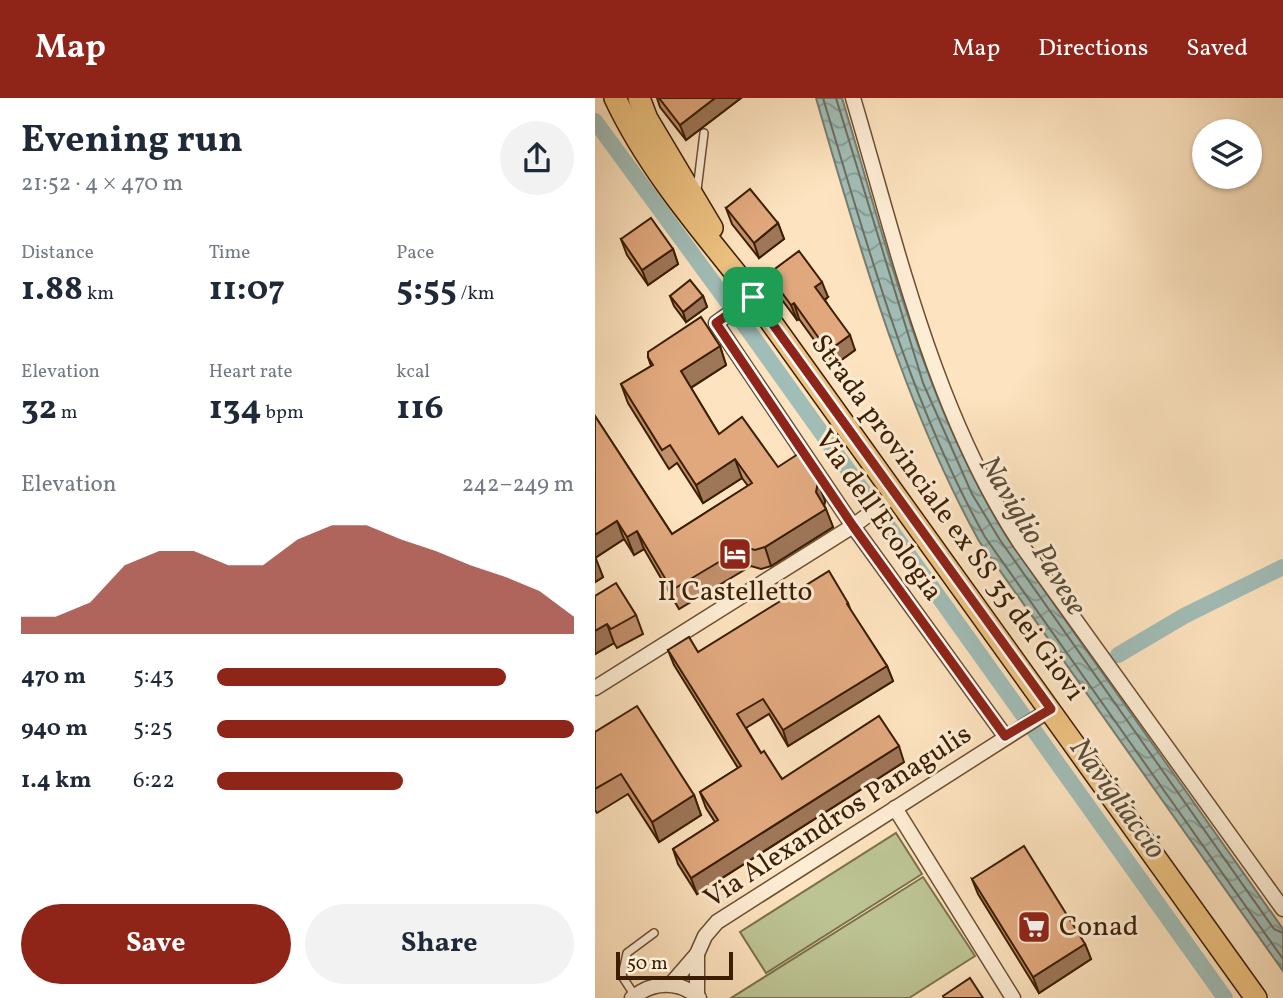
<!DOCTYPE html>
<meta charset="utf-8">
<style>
body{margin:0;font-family:Vollkorn,serif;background:#f2f2f3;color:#1f2937;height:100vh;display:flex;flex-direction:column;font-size:26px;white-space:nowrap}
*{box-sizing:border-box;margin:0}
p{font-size:23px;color:#747a83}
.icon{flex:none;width:38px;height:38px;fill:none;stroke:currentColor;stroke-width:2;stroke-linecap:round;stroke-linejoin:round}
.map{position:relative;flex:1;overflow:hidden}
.drawer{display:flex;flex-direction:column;background:#fff;width:595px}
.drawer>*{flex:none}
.buttons{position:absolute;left:597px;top:21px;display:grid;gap:14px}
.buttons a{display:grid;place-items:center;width:70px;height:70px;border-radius:50%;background:#fff;box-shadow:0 2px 5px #0004;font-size:35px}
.scale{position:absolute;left:21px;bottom:18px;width:117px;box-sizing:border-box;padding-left:7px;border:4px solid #3b1e03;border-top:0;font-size:19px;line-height:24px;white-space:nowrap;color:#3b1e03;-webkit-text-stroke:5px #feedd5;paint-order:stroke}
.pin{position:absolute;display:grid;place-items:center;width:60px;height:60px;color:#fff;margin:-30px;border-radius:14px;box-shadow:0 4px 10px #0006}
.round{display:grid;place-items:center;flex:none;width:74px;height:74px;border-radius:37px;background:#f2f2f3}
.overview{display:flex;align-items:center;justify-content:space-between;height:119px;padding:0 21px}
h1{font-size:38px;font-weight:700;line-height:52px}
.metrics{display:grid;grid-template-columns:repeat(3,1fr);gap:10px;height:119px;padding:7px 21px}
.metrics div{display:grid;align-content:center}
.metrics b{font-size:35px;font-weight:700}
.metrics small{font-size:19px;font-weight:400}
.metrics p{font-size:19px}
.chart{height:196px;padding:14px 21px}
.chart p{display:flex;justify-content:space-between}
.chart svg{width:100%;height:126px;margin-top:7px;fill:#8f2418;opacity:.7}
.primary-button{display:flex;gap:14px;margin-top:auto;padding:14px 21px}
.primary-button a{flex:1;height:80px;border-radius:42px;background:#8f2418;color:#fff;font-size:28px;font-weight:700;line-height:80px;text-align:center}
.primary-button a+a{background:#f2f2f3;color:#1f2937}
ul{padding:0 21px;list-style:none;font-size:23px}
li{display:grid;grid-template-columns:112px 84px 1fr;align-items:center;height:52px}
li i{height:18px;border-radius:9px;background:#8f2418}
header{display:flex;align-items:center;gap:42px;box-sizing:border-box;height:98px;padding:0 35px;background:#8f2418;color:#fff}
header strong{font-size:33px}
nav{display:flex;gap:38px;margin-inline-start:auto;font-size:24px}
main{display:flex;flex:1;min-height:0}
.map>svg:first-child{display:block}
</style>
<header>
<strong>Map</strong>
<nav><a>Map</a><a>Directions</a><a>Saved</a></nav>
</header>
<main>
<section class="drawer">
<div class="overview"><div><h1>Evening run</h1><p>21:52 · 4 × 470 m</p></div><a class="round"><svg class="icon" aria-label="share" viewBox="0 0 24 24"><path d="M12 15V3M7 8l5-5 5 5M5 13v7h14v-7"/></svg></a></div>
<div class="metrics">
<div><p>Distance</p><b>1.88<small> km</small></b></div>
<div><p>Time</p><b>11:07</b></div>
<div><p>Pace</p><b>5:55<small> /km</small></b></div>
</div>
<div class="metrics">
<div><p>Elevation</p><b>32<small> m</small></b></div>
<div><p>Heart rate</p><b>134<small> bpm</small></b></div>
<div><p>kcal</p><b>116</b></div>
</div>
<div class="chart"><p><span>Elevation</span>242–249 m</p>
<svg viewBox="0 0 160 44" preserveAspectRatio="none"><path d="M0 44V38L10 38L20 33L30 20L40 15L50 15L60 20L70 20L80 11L90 6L100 6L110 11L120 15L130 20L140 24L150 29L160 38V44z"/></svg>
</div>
<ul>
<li><b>470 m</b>5:43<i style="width:81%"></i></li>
<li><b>940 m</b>5:25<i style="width:100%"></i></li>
<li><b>1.4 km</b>6:22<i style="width:52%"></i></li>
</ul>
<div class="primary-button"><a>Save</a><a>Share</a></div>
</section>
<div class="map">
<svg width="688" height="900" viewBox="0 0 688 900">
<defs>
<pattern id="water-waves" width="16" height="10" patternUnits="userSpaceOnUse" patternTransform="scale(1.75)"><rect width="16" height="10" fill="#a1bdb7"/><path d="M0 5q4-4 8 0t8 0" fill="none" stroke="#849993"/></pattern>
</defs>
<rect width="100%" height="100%" fill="#fde3bf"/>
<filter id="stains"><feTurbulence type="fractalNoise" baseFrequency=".00286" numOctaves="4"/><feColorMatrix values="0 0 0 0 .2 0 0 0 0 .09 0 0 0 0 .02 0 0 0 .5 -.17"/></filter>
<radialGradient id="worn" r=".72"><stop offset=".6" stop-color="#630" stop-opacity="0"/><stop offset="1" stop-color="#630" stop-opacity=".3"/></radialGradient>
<g fill="#bdc494" stroke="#7c714c" stroke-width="2">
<path d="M301 735 327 776 171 875 145 834Z"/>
<path d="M328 779 380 858 314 900H136Z"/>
</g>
<path fill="url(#water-waves)" stroke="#787d6f" stroke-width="2" d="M221 0H247C292 149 329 304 411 438L688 831V873L384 443C308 305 265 151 221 0Z"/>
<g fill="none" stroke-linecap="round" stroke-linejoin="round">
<g stroke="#6e6e5d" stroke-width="2">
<path d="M228 0C273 149 314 303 390 439L688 861"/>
<path d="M241 0 328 285 377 396 405 442 679 831 688 835"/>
</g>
<g stroke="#a1bdb7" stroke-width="16">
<path d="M0 23 156 236 630 900"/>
<path d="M523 557 589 518 688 469"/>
</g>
<defs>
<g id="service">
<path d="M102 92 109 35"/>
<path d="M40 898 27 878 32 855 59 835"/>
</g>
<g id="minor">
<path d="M258 0C303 151 338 311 425 445L688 811"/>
<path d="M158 199 121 225 258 428 410 638"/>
<path d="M0 590 258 428 300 397"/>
<path d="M300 710 418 900"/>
<path d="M102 856V898"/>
<path d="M76 886 102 856 110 838 122 824 456 611"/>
<path d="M37 900C58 883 84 882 104 900"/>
</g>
<g id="primary">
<path d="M20 0C51 66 98 122 143 178L661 900"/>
<path d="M44 0 52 21 117 130"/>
</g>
</defs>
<use href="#service" stroke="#6c4f32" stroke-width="10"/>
<use href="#minor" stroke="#6c4f32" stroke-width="17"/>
<use href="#primary" stroke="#3b1e03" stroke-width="24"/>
<use href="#service" stroke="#feedd5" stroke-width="7"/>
<use href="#minor" stroke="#feedd5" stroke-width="14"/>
<use href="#primary" stroke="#eec280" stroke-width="21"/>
</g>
<g fill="#c2906c" stroke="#3b1e03" stroke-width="2">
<path d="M62 0H146L91 42 65 9Z"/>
<path d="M131 110 183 125 189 141 164 160 137 126Z"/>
<path d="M26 141 78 151 83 166 53 187 32 157Z"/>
<path d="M173 176 233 199 230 202 260 252 238 268 204 221 202 222 179 191Z"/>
<path d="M75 198H108L112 209 91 224 79 208Z"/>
<path d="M125 248 131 267 96 290 124 336 183 369 230 403 229 407 238 429 176 468 166 471 156 468 84 511 49 451 39 457 29 441 0 460 8 479 0 484V318L77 436 153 388 147 380 108 405 82 365 74 371 33 305 26 286 56 268 53 259Z"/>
<path d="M0 498 41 517 48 536 22 550 19 545 0 556Z"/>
<path d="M253 505 256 513 292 568 298 583 193 648 174 616 151 630 166 655 187 681 309 664 102 796 83 766 78 751 120 724 111 710 105 694 143 670 79 567 73 552 103 554Z"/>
<path d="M0 634 99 697 106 717 64 744 33 696 2 715 0 712Z"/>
<path d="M377 781 490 846 496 861 444 895 383 796Z"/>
</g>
<g fill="#9e7658" stroke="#3b1e03" stroke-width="2">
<path d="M120 0H146L91 42 85 27Z"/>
<path d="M183 125 189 141 164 160 159 145Z"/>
<path d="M78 151 83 166 53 187 47 172Z"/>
<path d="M227 184 233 199 226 204 220 189Z"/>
<path d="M108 198 112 209 91 224 88 214Z"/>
<path d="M199 205 204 221 202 222 196 207Z"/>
<path d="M255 237 260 252 238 268 233 253Z"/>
<path d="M125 248 131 267 92 292 86 273Z"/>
<path d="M140 361 147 380 108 405 101 387Z"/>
<path d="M223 384 230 403 228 413 221 394Z"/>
<path d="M231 411 238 429 176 468 170 449Z"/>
<path d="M22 423 29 441 0 460V437Z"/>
<path d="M42 433 49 451 39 457 32 439Z"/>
<path d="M0 461H1L8 479 0 484Z"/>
<path d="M12 526 19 545 0 556V533Z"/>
<path d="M292 568 298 583 193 648 188 632Z"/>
<path d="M304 648 309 664 102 796 96 780Z"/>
<path d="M99 697 106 717 64 744 57 724Z"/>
<path d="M490 846 496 861 444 895 438 879Z"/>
</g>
<g fill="#e1a87e" stroke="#3b1e03" stroke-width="2">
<path d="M64 0H120L85 27Z"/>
<path d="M155 91 183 125 159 145 131 110Z"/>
<path d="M56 120 78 151 47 172 26 141Z"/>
<path d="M204 153 227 184 220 189 255 237 233 253 199 205 196 207 173 176Z"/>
<path d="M95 182 108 198 88 214 75 198Z"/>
<path d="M106 219 125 248 86 273 124 336 147 319 183 369 203 356 223 384 221 394 231 411 170 449 160 452 149 449 77 492 42 433 32 439 22 423 0 437V318L77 436 157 385 140 361 101 387 75 347 67 352 26 286 58 267 53 259V254Z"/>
<path d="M234 473 253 505 252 506 292 568 188 632 168 601 142 616 166 655 169 653 187 681 284 618 304 648 96 780 78 751 123 722 105 694 146 668 73 552 94 539 103 554Z"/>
<path d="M21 485 41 517 16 531 12 526 0 533V498Z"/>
<path d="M42 608 99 697 57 724 26 676 0 691V634Z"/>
<path d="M429 748 490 846 438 879 377 781Z"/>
<path d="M375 880 388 900H349L348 898Z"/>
</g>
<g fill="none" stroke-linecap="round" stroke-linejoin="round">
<defs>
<path id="route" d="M158 199 456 611 410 638 258 428 121 225Z"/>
</defs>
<use href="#route" stroke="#fff" stroke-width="14"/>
<use href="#route" stroke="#8f2418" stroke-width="9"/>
</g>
<defs>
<symbol id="hotel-square" viewBox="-11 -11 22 22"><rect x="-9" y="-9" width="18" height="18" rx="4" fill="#8f2418" stroke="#feedd5"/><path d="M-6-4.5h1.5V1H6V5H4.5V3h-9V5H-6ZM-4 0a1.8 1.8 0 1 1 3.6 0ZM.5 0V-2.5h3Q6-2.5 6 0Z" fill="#fff"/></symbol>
<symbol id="supermarket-square" viewBox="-11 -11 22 22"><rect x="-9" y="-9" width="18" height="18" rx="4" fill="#8f2418" stroke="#feedd5"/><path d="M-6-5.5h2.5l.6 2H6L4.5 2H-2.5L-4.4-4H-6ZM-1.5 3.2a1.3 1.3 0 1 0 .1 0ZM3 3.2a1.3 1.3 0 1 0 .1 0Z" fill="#fff"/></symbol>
</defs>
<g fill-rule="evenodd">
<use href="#hotel-square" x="121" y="437" width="38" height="38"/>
<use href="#supermarket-square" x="420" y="810" width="38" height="38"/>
</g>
<g text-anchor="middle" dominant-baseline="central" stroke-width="6" stroke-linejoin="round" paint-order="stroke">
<g font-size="28" fill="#3b1e03" stroke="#feedd5">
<text transform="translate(283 418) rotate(55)">Via dell'Ecologia</text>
<text transform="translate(352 420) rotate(54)">Strada provinciale ex SS 35 dei Giovi</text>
<text transform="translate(243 719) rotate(-33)">Via Alexandros Panagulis</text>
</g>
<g font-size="28" fill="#3b1e03" stroke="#feedd5">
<text x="140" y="494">Il Castelletto</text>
<text x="464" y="829" text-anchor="start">Conad</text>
</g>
<g font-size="30" font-style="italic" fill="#5a4e39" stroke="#feedd5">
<text transform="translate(437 438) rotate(59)">Naviglio Pavese</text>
<text transform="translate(522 701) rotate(54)">Navigliaccio</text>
</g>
</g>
<rect width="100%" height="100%" filter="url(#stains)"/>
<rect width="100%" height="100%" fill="url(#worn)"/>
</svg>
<div class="buttons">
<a><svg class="icon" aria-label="layers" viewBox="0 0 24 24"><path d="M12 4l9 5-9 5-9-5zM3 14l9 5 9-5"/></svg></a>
</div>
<div class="scale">50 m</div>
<div class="pin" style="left:158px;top:199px;background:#1e9e55"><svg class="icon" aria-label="arrive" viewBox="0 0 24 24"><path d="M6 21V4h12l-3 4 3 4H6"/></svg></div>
</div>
</main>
